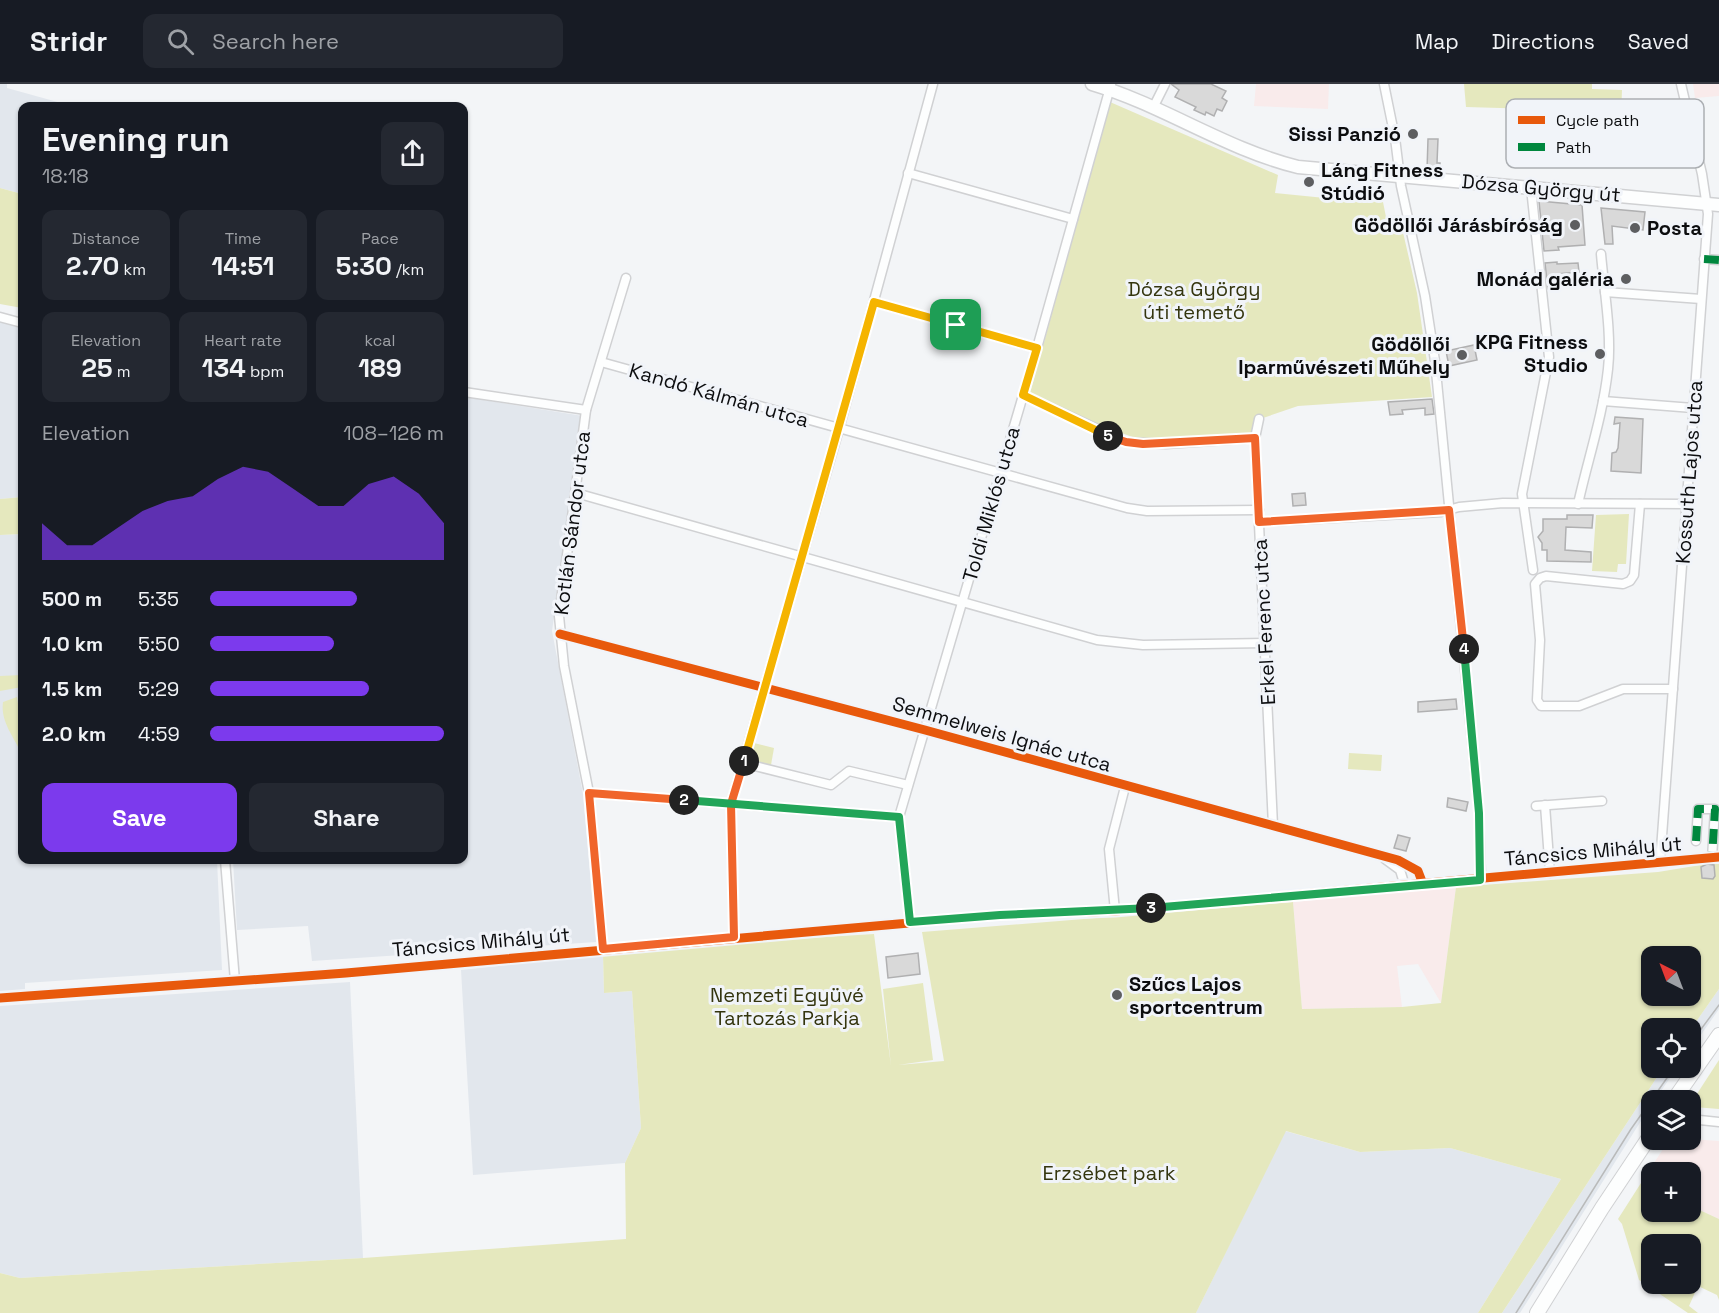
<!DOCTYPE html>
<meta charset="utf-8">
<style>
body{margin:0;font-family:"Space Grotesk",sans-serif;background:#242831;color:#f1f3f6;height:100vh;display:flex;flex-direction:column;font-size:22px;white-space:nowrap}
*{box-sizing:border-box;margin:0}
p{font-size:20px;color:#9ea1a6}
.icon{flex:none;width:33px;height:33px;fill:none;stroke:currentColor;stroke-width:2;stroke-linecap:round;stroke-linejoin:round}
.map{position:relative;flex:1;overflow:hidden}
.side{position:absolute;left:18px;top:18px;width:450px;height:762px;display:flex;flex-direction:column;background:#171b24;border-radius:12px;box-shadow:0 2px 4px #0004}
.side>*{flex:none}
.needle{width:39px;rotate:318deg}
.controls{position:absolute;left:1641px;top:862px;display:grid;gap:12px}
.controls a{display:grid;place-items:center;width:60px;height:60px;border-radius:12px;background:#171b24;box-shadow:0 2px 4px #0004;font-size:30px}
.pin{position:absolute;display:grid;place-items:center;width:51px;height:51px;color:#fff;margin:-26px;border-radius:12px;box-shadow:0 3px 9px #0006}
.km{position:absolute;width:30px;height:30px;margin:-15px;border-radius:50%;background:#222;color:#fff;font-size:16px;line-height:30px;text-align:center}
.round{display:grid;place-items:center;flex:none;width:63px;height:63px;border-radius:12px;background:#242831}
.overview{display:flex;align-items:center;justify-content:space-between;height:102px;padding:0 24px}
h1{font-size:33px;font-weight:600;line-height:45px}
.metrics{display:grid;grid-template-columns:repeat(3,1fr);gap:9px;height:102px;padding:6px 24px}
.metrics div{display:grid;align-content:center;border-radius:12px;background:#242831;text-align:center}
.metrics b{font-size:26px;font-weight:600}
.metrics small{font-size:16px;font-weight:400}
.metrics p{font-size:16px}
.chart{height:168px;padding:12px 24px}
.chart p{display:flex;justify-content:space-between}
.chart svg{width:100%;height:108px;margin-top:6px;fill:#7c3aed;opacity:.7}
.button{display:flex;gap:12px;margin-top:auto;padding:12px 24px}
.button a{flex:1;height:69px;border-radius:12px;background:#7c3aed;color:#fff;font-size:24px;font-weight:600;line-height:69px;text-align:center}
.button a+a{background:#242831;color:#f1f3f6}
ul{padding:0 24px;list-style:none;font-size:20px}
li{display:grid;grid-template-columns:96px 72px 1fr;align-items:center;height:45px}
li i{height:15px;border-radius:8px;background:#7c3aed}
header{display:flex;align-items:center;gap:36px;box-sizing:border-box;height:84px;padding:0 30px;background:#171b24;border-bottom:2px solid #363941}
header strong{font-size:28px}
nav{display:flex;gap:33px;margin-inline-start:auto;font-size:21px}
.search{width:420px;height:54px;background:#242831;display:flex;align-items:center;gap:15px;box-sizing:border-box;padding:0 21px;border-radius:12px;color:#9ea1a6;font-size:22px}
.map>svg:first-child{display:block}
</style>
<header>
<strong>Stridr</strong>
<div class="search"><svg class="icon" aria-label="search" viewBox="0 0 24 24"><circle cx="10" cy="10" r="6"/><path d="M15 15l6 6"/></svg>Search here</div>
<nav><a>Map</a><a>Directions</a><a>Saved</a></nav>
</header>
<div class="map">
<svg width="1719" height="1229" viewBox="0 0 1719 1229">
<rect width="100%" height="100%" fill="#f3f5f7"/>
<g fill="#e2e7ed">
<path d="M0 0H7V4L72 22H22V110L0 104Z"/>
<path d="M0 237 22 241V413L0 415Z"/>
<path d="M464 313 583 332 552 547 583 710 596 858 312 877 308 842 237 846 233 776H464Z"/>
<path d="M22 450V776H217L222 886 25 899V905L0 907V451Z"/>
<path d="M603 871 604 909 632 907 641 1044 625 1079 473 1091 461 886Z"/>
<path d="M350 898 363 1174 20 1194 0 1189V922Z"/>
<path d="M1719 905V925L1691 965V945Z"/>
<path d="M1663 984H1677L1654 1017H1652L1651 1021 1520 1229H1502Z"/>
<path d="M1285 1047 1360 1068 1450 1064 1561 1095 1478 1229H1196Z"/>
</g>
<g fill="#f9ebeb">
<path d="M1256 0H1329L1328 25 1254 22Z"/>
<path d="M1693 0H1719V12L1695 14Z"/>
<path d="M1456 803 1441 919 1418 880 1397 882 1402 923 1302 925 1293 818Z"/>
<path d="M1691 1055 1719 1057V1135L1691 1122 1690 1089H1652L1651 1104 1641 1099 1669 1056Z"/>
</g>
<g fill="#e5e8be" fill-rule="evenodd">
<path d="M1464 0H1592V5L1622 6 1621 32 1538 25 1466 23Z"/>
<path d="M1110 18 1278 91 1275 109 1345 116 1347 101 1353 102 1352 115 1383 118 1386 133 1399 131 1417 209 1432 313 1298 322 1263 334 1252 350 1138 355 1097 340 1030 309Z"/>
<path d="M0 104 22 110V224L0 220Z"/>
<path d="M22 413V450L0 451V415Z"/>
<path d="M1629 430 1626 480H1618L1617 488 1592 487 1596 431Z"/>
<path d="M22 591V603L0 607V592Z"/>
<path d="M17 613 22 646V671C15 654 0 638 3 618Z"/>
<path d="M754 659 774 664 771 681 749 676Z"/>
<path d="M1349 669 1382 671 1381 687 1348 685Z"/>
<path d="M1707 780H1719V905L1691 945H1652V984H1663L1502 1229H1478L1561 1095 1450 1064 1360 1068 1286 1047 1196 1229H0V1183V1189L20 1194 363 1174 626 1155 625 1079 641 1044 632 907 604 909 603 871 712 860 874 850 891 982 883 905 923 899 933 976 898 981 944 977 922 848 1293 818 1302 925 1402 923 1441 919 1456 803 1658 788ZM1652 873H1690V912H1652Z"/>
<path d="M1719 976V1025L1694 1023 1691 1019Z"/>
<path d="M1641 1099 1651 1104 1652 1128H1690L1691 1122 1719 1135V1216L1717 1211 1698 1202 1689 1222 1698 1229H1688L1639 1196 1622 1140 1618 1135ZM1678 1151 1699 1159 1691 1173 1690 1200H1674L1670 1205 1662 1200H1652V1161H1672Z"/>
</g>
<g fill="#d9d9d9" stroke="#b0b0b1" stroke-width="1.5">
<path d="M1171 0H1211L1226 7 1222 14 1227 17 1222 27 1217 25 1214 32 1206 28 1205 31 1194 26 1196 23 1175 13 1179 6Z"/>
<path d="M1428 55H1438L1437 79H1440V87L1427 86Z"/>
<path d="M1539 117 1582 121 1585 161 1558 163 1559 166 1544 167Z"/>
<path d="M1601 124 1645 128 1643 146 1612 142 1613 160H1605Z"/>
<path d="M1557 178V180L1578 179 1579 188 1557 190 1558 204 1548 205 1545 179Z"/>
<path d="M1474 261 1477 276 1449 282 1446 267Z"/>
<path d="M1432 315 1434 330 1425 331V324L1402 326 1403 330 1390 331 1388 318Z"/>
<path d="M1615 333 1643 335 1641 389 1611 387 1612 369 1616 368 1618 364 1620 339 1614 340Z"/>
<path d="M1305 409 1306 421 1293 422 1292 410Z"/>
<path d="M1567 431H1593L1592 444 1566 443 1565 466 1591 468V478L1547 477V466H1542V459L1538 453 1543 447V435H1567Z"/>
<path d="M1456 615 1457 625 1418 628V618Z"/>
<path d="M1448 714 1468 718 1466 727 1447 723Z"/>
<path d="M1398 751 1410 754 1406 767 1394 764Z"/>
<path d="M1707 780 1714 781 1715 792 1713 795 1702 794 1701 783Z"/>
<path d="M918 869 920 890 888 894 886 873Z"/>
</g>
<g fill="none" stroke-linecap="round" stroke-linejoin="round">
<defs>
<g id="minor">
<path d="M1384 0 1395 54 1401 102 1425 212 1435 277 1479 729 1481 796"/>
<path d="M1154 22 1165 0"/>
<path d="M908 89 1073 135"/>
<path d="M1531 104 1549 273 1522 410 1533 486"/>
<path d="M1704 175 1719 176"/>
<path d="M1605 208 1701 215"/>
<path d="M874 218 1037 264"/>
<path d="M0 233 22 239"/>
<path d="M601 278 1127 424 1147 427 1259 426"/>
<path d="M464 308 586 326"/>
<path d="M1023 311 1126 358 1166 360 1255 354"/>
<path d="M1603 317 1693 324"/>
<path d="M1259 335 1255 354 1273 742"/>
<path d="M576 409 1097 556 1143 561 1266 559"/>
<path d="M1578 420C1588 375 1603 331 1608 285 1612 250 1604 206 1601 170"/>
<path d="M1640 420 1634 491 1630 497 1623 500 1546 492 1540 494 1535 500 1540 556 1537 616 1541 622H1579L1623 605H1673"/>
<path d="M1259 438 1441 428 1459 423 1503 419 1686 420"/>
<path d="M560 550 925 646 1398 776 1418 787 1423 800"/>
<path d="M743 679 831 701 849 687 908 701"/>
<path d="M589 709 899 733"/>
<path d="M1545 721 1550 789"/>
<path d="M1536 722 1602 717"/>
<path d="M1696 757 1698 725H1715L1712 774"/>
<path d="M1385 775 1400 786 1405 802"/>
<path d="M225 776 235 897"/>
<path d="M1660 779 1708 130 1702 90 1681 0"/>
<path d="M1115 827 1109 765 1125 703"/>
<path d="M910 838 899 733 1037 264 1111 0"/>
<path d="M734 853 731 720 839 345 933 0"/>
<path d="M603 865 589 709 564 582 559 532 586 326 626 194"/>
<path d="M0 914 346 889 1000 831 1115 827 1719 773"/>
<path d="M1690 1035 1719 1038"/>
</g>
<path id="secondary" d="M1092 0C1163 21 1225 65 1298 83L1719 121"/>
<g id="primary">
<path d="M1673 1017 1719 951"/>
<path d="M1537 1229 1602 1124 1652 1049"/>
</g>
</defs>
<use href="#minor" stroke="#d0d1d3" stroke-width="11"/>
<use href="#secondary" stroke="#d0d1d3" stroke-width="15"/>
<use href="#primary" stroke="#d0d1d3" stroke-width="16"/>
<use href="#minor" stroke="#fdfefe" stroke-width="8"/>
<use href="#secondary" stroke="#fdfefe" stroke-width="12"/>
<use href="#primary" stroke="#fdfefe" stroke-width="14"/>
<g stroke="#b9baba" stroke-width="1.5">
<path d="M1690 960 1719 921"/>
<path d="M1516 1229 1631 1045 1674 984"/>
</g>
<g stroke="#00873e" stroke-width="8" stroke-dasharray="15 8" stroke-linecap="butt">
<path d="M1704 175 1719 176"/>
<path d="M1696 757 1698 725H1715L1712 774"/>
</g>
<defs>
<g id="cycleway">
<path d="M560 550 925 646 1398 776 1418 787 1423 800"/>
<path d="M0 914 346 889 1000 831 1115 827 1719 773"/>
</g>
</defs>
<use href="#cycleway" stroke="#f1f4f9" stroke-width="13"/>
<use href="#cycleway" stroke="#e8590c" stroke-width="9"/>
</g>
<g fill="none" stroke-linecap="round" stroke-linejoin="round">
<defs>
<path id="split-1" d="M744 677 874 218 956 241"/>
<path id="split-2" d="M684 716 589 709 603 865 734 853 731 720 744 677"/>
<path id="split-3" d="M684 716 899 733 910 838 1000 831 1151 824"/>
<path id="split-4" d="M1151 824 1480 796 1479 729 1464 565"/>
<path id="split-5" d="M1108 352 1126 358 1143 360 1255 354 1259 438 1449 426 1464 565"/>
<path id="split-6" d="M956 241 1037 264 1023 311 1108 352"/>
</defs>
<use href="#split-1" stroke="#fff" stroke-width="12"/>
<use href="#split-2" stroke="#fff" stroke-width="12"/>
<use href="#split-3" stroke="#fff" stroke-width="12"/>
<use href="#split-4" stroke="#fff" stroke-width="12"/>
<use href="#split-5" stroke="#fff" stroke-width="12"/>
<use href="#split-6" stroke="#fff" stroke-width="12"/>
<use href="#split-1" stroke="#f5b400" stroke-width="8"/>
<use href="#split-2" stroke="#f0652b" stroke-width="8"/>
<use href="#split-3" stroke="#22a559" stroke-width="8"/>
<use href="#split-4" stroke="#22a559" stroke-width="8"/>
<use href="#split-5" stroke="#f0652b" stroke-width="8"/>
<use href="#split-6" stroke="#f5b400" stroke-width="8"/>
</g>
<g fill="#5d5e60" stroke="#f1f4f9" stroke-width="2">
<circle cx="1413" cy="50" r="6"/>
<circle cx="1309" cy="98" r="6"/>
<circle cx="1575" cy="141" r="6"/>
<circle cx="1635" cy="144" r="6"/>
<circle cx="1626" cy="195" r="6"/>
<circle cx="1600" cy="270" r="6"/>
<circle cx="1462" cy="271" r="6"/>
<circle cx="1117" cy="911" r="6"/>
</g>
<g text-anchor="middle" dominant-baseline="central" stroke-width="6" stroke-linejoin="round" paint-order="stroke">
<g font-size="20" font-weight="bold" fill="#0c0d0f" stroke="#f1f4f9" text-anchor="end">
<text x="1401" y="50">Sissi Panzió</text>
<text x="1321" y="86" text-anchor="start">Láng Fitness<tspan x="1321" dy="23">Stúdió</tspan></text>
<text x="1563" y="141">Gödöllői Járásbíróság</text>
<text x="1647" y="144" text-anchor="start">Posta</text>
<text x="1614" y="195">Monád galéria</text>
<text x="1588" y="258">KPG Fitness<tspan x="1588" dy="23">Studio</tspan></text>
<text x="1450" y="260">Gödöllői<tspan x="1450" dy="23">Iparművészeti Műhely</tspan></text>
<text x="1129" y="900" text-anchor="start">Szűcs Lajos<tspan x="1129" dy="23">sportcentrum</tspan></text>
</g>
<g font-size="20" fill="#0c0d0f" stroke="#f1f4f9">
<text transform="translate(1541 104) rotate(5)">Dózsa György út</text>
<text transform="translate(719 311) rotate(16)">Kandó Kálmán utca</text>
<text transform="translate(1689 388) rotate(-86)">Kossuth Lajos utca</text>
<text transform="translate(991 420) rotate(-74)">Toldi Miklós utca</text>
<text transform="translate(572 439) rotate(-83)">Kotlán Sándor utca</text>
<text transform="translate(1264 538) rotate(-93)">Erkel Ferenc utca</text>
<text transform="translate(1002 650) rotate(16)">Semmelweis Ignác utca</text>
<text transform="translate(1593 767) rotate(-5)">Táncsics Mihály út</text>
<text transform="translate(481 858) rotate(-5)">Táncsics Mihály út</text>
</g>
<g font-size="20" fill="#34350e" stroke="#f1f4f9">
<text x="1194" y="205">Dózsa György<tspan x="1194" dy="23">úti temető</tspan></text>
<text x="787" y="911">Nemzeti Együvé<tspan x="787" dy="23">Tartozás Parkja</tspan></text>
<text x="1109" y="1089">Erzsébet park</text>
</g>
</g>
<rect x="1506" y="15" width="198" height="69" rx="9" fill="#f1f4f9" stroke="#acafb3" stroke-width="1.5"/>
<rect x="1518" y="32" width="27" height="8" fill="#e8590c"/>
<rect x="1518" y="59" width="27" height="8" fill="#00873e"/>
<g font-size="16" fill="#0c0d0f">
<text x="1556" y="42">Cycle path</text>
<text x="1556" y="69">Path</text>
</g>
</svg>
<div class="controls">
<a><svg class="needle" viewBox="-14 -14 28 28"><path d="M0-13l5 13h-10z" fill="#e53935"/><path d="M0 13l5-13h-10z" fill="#9ea1a6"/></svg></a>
<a><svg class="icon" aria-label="locate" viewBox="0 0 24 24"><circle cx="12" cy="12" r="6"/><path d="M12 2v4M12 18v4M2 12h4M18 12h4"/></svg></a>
<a><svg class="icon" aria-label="layers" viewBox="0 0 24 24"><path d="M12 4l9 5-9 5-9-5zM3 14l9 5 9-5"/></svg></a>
<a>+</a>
<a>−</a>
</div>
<div class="pin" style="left:956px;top:241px;background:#1e9e55"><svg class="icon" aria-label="arrive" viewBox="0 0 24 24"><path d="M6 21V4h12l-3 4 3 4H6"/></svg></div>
<b class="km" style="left:744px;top:677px">1</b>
<b class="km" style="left:684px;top:716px">2</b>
<b class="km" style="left:1151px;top:824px">3</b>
<b class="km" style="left:1464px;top:565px">4</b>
<b class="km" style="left:1108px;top:352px">5</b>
<section class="side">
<div class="overview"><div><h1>Evening run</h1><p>18:18</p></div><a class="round"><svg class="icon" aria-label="share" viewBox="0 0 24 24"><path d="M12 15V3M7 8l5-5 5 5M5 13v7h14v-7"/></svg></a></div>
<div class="metrics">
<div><p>Distance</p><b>2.70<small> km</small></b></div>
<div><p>Time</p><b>14:51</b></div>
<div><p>Pace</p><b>5:30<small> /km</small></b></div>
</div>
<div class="metrics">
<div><p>Elevation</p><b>25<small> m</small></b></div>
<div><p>Heart rate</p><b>134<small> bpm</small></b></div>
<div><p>kcal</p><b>189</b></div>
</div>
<div class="chart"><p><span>Elevation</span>108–126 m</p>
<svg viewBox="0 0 160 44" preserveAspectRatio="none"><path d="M0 44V29L10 38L20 38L30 31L40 24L50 20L60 18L70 11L80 6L90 8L100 15L110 22L120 22L130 13L140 10L150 17L160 29V44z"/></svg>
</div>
<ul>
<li><b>500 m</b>5:35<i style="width:63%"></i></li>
<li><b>1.0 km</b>5:50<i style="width:53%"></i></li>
<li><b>1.5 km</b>5:29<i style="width:68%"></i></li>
<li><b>2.0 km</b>4:59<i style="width:100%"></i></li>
</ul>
<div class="button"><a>Save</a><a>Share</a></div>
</section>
</div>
